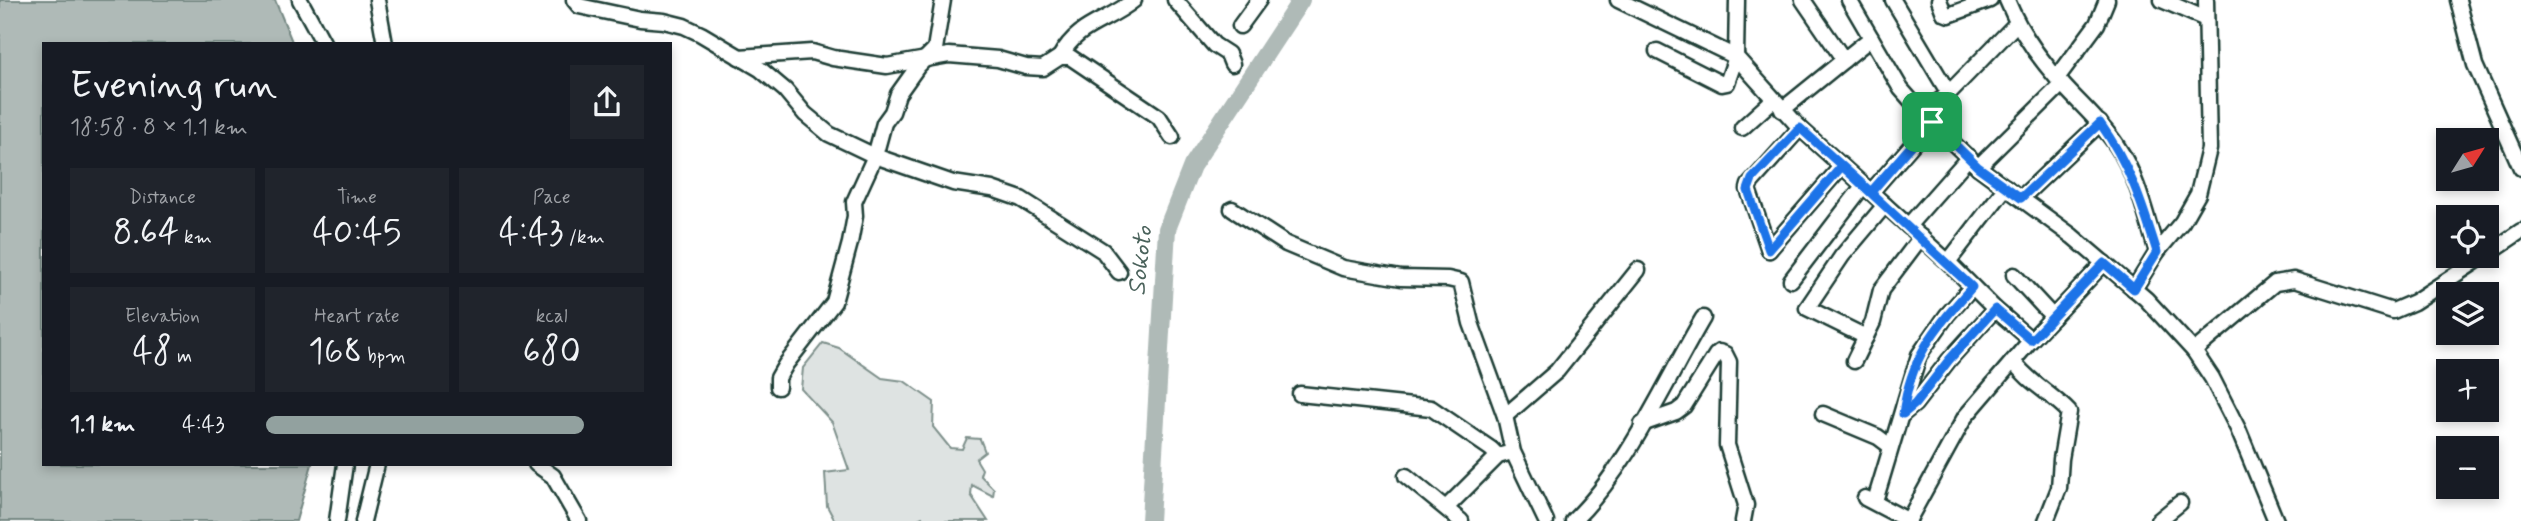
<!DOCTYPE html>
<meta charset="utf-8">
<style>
body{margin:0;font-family:Mynerve,sans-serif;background:#20242c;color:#f1f3f6;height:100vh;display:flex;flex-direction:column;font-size:26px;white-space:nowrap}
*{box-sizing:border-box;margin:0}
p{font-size:23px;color:#9ea1a6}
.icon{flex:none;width:38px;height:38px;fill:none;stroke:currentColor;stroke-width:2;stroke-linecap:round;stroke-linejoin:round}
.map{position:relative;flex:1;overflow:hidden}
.side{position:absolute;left:42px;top:42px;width:630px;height:424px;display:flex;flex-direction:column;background:#171b24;border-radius:0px;box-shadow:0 4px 10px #0003}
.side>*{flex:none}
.needle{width:46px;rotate:53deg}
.controls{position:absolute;left:2436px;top:128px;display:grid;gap:14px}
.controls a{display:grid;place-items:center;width:63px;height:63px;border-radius:0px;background:#171b24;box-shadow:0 4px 10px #0003;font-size:35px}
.pin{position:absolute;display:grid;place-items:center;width:60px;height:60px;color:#fff;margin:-30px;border-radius:14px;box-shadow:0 4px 10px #0006}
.round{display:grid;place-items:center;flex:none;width:74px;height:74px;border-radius:0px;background:#20242c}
.headline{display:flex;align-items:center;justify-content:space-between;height:119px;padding:0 28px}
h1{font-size:38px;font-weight:600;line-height:52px}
.figures{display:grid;grid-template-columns:repeat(3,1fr);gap:10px;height:119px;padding:7px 28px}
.figures div{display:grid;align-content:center;border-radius:0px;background:#20242c;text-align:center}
.figures b{font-size:35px;font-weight:600}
.figures small{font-size:19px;font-weight:400}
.figures p{font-size:19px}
ul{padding:0 28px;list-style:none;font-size:23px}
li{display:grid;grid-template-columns:112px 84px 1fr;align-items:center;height:52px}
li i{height:18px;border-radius:9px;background:#92a19f}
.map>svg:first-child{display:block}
</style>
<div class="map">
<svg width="2521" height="521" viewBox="0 0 2521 521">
<rect width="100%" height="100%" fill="#fff"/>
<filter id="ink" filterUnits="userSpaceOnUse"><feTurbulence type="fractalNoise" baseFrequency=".0143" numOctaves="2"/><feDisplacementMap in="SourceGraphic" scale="14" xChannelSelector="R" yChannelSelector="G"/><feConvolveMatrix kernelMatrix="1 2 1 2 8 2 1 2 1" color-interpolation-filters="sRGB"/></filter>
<g filter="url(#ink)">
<path fill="#dee3e2" stroke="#7e908b" stroke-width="2" d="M823 343 839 348 882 378 904 381 934 402 933 427 950 448 962 449 967 438 980 439 985 452 976 459 982 469 980 475 994 489 993 496 972 485 971 495 988 521H924L922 517 914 521H835L827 506 825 473 849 470 832 422 801 389 803 368Z"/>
<path fill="#afbab7" stroke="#758883" stroke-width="2" d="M0 0H275L293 44H44V464H312L296 521H0Z"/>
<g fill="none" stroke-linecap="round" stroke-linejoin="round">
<path stroke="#afbab7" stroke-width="18" d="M1150 521 1167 229 1192 166 1301 0"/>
<defs>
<g id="minor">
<path d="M300 0 324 44"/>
<path d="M377 0 385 44"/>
<path d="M574 0 579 6 640 19 664 21 684 26 701 34 760 69 785 90 805 114 829 134 875 156 953 183 992 189 1021 199 1103 251 1119 272"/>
<path d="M1175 0 1214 45 1228 54 1232 64"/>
<path d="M1618 0 1736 57 1800 128 1948 262 1995 309 2031 340"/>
<path d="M1803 0 1844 60"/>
<path d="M1849 0 1901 89 1922 113 1978 167 2072 236 2146 299 2194 351 2212 378 2238 429 2276 521"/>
<path d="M1893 0 1948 92"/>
<path d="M1939 0 1944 13 1949 15 1990 0"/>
<path d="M2007 0C2019 30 2041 61 2063 85 2082 106 2102 123 2117 146 2138 177 2146 217 2157 252"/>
<path d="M2162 0 2206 19"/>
<path d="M2458 0 2475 65 2521 168"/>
<path d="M1240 26 1259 0"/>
<path d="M1657 51 1722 84 1727 83 1736 57 1737 0"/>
<path d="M739 57 812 52 833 58 887 66 949 55 998 59 1026 67 1043 68 1060 57H1070L1159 117 1172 137"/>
<path d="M1060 57C1078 23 1106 23 1134 0"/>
<path d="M2057 78 2097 24 2107 0"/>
<path d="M1782 110 1871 38"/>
<path d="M1922 113 1946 96 2017 23"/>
<path d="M1742 128 1773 100"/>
<path d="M1978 167 2062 84"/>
<path d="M1871 192 1932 122"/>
<path d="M2021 198 2100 123"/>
<path d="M1232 209 1286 244 1343 268 1401 278 1448 279 1461 282 1471 323 1505 416 1513 452 1546 521"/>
<path d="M1908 226 1969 157"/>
<path d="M1769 250 1748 189 1749 185 1800 128"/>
<path d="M1769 250 1841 167"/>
<path d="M2487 254 2521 231"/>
<path d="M1948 262 2006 187"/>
<path d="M2014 275 2053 317"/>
<path d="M1791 280 1863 186"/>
<path d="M2134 289 2157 252 2182 222 2198 194 2209 149 2206 0"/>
<path d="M1866 337 1807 308 1842 256 1885 205"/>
<path d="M2194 351 2275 283 2294 280 2393 311 2414 302 2484 256"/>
<path d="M1854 361 1873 322 1881 290 1921 237"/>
<path d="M2013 361C2028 382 2052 394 2069 412L2061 459 2059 488 2046 521"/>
<path d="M778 387V378L786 364 834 302 850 243 855 216 854 202 875 156 884 123 892 112 898 94 918 66 935 49 943 0"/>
<path d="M1300 394 1431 408 1491 449 1498 456"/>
<path d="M1823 414 1878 437 1890 446"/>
<path d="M1903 414 1915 404 1949 360 1995 309"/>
<path d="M1505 416 1557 371 1638 270"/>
<path d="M1642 424 1676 412 1684 406 1716 355 1719 352 1725 354 1729 362 1727 445 1746 505 1743 521"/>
<path d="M536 464 553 476 579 521"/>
<path d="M1406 476 1461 521"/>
<path d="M1865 498 1909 521"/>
<path d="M1875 501 1919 355 1947 315 1972 287"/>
<path d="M1447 507 1498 456 1505 454"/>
<path d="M337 521 345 464"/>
<path d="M363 521 377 464"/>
<path d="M1573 521C1628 468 1664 384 1703 318"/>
<path d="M1908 521 1965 417 2031 340 2104 263"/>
<path d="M2158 521 2180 503"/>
</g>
</defs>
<use href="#minor" stroke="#1f3d34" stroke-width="19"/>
<use href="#minor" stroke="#fff" stroke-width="14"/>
</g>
</g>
<g fill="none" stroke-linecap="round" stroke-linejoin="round" filter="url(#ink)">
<defs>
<path id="route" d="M1932 122 1871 192 1800 128 1752 179 1748 190 1769 250 1842 166 1972 287C1935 329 1911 355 1903 414L1915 404 1949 360 1995 309 2031 340 2104 263 2134 289 2157 252C2142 204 2130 165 2100 123L2021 198 1978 167 1932 122"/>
</defs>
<use href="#route" stroke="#fff" stroke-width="14"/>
<use href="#route" stroke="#1a73e8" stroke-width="9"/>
</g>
<g text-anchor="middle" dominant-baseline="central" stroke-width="5" stroke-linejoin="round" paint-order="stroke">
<g font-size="26" font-style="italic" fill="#4a625b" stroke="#fff">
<text transform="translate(1141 261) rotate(-84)">Sokoto</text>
</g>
</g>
</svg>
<div class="controls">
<a><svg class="needle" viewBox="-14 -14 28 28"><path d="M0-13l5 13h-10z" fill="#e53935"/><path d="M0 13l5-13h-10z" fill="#9ea1a6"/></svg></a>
<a><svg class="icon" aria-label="locate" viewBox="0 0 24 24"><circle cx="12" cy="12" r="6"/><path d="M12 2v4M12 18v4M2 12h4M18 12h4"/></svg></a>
<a><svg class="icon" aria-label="layers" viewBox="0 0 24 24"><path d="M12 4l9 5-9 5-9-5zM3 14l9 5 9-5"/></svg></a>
<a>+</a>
<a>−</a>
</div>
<div class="pin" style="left:1932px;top:122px;background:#1e9e55"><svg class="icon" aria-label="arrive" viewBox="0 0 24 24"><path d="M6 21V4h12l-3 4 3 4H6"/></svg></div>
<section class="side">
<div class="headline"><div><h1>Evening run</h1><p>18:58 · 8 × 1.1 km</p></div><a class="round"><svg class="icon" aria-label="share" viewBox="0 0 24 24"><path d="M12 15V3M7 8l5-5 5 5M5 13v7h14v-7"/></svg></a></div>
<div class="figures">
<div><p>Distance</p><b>8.64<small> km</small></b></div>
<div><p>Time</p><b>40:45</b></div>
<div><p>Pace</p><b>4:43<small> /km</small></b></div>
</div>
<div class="figures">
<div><p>Elevation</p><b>48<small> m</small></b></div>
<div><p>Heart rate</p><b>168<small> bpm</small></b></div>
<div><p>kcal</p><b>680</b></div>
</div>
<ul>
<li><b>1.1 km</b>4:43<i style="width:84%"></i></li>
</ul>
</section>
</div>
